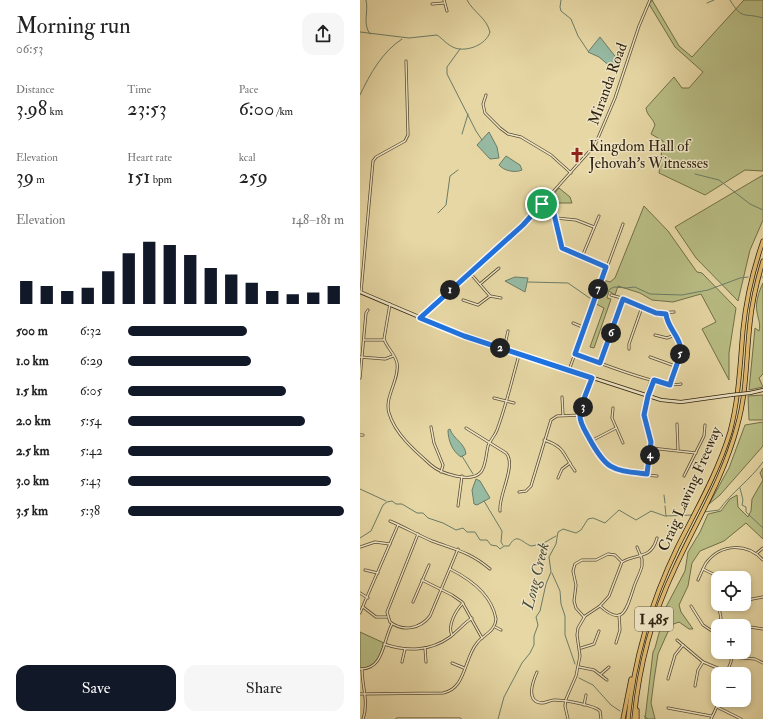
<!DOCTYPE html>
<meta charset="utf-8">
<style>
body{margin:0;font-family:"IM FELL Double Pica",serif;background:#f6f6f6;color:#222;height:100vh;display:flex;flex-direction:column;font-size:15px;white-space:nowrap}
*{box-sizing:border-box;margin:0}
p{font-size:13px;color:#767676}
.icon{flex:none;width:22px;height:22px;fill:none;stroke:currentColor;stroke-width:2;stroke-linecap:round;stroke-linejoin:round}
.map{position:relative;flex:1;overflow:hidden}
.details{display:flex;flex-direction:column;background:#fff;width:360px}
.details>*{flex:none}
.fabs{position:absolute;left:351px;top:571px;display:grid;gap:8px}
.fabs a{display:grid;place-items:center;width:40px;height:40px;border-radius:8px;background:#fff;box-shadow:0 2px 6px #0003;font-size:20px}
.pin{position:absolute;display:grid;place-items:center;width:34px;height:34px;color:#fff;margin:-17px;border:2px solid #fff;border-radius:50%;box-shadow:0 1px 4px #0007}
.km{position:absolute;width:20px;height:20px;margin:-10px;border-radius:50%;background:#222;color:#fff;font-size:11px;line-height:20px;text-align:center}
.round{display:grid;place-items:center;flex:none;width:42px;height:42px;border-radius:12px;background:#f6f6f6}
.overview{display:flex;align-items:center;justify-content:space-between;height:68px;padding:0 16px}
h1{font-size:22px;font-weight:600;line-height:30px}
.metrics{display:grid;grid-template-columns:repeat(3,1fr);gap:6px;height:68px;padding:4px 16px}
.metrics div{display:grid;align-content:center}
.metrics b{font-size:20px;font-weight:600}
.metrics small{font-size:11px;font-weight:400}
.metrics p{font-size:11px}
.chart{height:112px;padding:8px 16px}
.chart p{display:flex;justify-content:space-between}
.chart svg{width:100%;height:72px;margin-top:4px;stroke:#111827;stroke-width:6}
.primary-button{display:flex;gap:8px;margin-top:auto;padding:8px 16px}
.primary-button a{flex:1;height:46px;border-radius:12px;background:#111827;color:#fff;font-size:16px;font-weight:600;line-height:46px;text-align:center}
.primary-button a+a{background:#f6f6f6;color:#222}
ul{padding:0 16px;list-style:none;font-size:13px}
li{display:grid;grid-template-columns:64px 48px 1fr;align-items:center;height:30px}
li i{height:10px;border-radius:5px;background:#111827}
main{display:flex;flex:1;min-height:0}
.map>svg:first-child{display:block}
</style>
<main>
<section class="details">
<div class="overview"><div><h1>Morning run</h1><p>06:53</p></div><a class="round"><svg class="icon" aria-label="share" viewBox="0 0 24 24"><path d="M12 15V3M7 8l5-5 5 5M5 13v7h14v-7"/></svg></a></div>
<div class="metrics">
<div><p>Distance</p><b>3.98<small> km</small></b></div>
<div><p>Time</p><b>23:53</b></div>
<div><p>Pace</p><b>6:00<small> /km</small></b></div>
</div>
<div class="metrics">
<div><p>Elevation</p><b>39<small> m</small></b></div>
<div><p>Heart rate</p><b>151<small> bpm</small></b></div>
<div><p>kcal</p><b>259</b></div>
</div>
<div class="chart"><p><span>Elevation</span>148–181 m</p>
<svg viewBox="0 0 160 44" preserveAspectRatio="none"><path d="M5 44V30M15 44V33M25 44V36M35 44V34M45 44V24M55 44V13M65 44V6M75 44V8M85 44V14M95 44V22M105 44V26M115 44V31M125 44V36M135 44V38M145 44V37M155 44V33"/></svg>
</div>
<ul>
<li><b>500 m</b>6:32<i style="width:55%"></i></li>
<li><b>1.0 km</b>6:29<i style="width:57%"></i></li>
<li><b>1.5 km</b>6:05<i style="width:73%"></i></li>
<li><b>2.0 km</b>5:54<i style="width:82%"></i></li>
<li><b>2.5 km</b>5:42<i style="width:95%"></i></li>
<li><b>3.0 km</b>5:43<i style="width:94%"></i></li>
<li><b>3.5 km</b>5:38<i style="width:100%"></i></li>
</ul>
<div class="primary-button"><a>Save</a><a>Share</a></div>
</section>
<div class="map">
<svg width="403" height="719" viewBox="0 0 403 719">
<rect width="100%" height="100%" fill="#e6d7a4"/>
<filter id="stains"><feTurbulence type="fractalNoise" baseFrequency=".005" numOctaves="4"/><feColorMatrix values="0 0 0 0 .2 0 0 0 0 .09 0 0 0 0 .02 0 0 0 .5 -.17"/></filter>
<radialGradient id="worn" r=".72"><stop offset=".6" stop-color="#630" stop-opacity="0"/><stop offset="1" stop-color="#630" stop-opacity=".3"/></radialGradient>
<g fill="#b8bd84" stroke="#716e48">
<path d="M292 0 319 46 332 57 384 0H403V171L385 170 345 195 299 173 303 141 291 134 295 125C293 118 287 116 286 108L314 77 322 88H329L343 72 315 47 289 4Z"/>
<path d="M403 175V220L390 250 378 301 336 258 315 227Z"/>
<path d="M199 188 210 197 212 203H195L192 196Z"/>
<path d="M284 206 308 231 337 272 342 273 376 308 369 353V380L342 329 356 322 341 294 313 302 292 300 280 293 258 286 255 295 249 291 247 298 251 299 234 348 230 347 244 308 234 303 243 280 250 282 255 278Z"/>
<path d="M403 283V374L399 378 403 387 389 390 395 328 399 331C401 324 398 319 397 312 395 303 399 291 403 283Z"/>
<path d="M403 395V420H389L388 396Z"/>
<path d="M403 422V446L360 495 349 504 369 468 385 425Z"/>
<path d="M403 468V539L386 523 364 541 340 551 332 563 328 586 319 605 321 612 333 629H329L319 622 311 625 298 654 294 680 291 703 295 719H285L293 652 295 648 306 607 325 571 328 552 340 532 348 514 361 511 370 499 377 495 378 507 388 517 391 511 392 499 403 480 400 473Z"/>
<path d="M0 632 24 643C19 658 16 667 0 669Z"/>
</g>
<g fill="#97baa3" stroke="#6b7c67">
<path d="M240 37 258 60 256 67H251L239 57 228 52Z"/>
<path d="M129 132 137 147 139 158 130 159 117 145Z"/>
<path d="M146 156 160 165 162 170C155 173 144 171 139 165Z"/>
<path d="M155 277 168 278 165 292 145 281Z"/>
<path d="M90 429C93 439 105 443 106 454L101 457C92 451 88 440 88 430Z"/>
<path d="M116 479 120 481 130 498 117 505 114 504 112 490Z"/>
</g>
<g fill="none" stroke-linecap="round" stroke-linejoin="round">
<g stroke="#6b7c67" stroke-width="1">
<path d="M6 0C9 12 2 23 10 34"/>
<path d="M201 0 200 7 201 11 211 19 218 36 228 51"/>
<path d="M370 0C383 21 383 12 403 18"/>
<path d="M347 3 354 0"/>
<path d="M0 32 49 38 77 35C83 39 87 45 95 48 107 52 126 45 130 32 126 17 114 13 107 0"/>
<path d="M100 49 87 67V74L116 131 122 140"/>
<path d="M0 95C10 74 22 52 42 39"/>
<path d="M102 134 108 114"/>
<path d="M335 174 359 180 390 204 403 210"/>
<path d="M78 213 86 205 90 176 98 170"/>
<path d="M402 277H403"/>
<path d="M168 282 208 283 231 299"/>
<path d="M236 301 250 289 254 287 266 288 275 287 290 294 322 295 348 290 380 278 388 277"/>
<path d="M102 456 113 474"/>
<path d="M380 488 383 500 382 505 386 507V512L403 528"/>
<path d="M0 489 26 501"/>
<path d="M304 495 305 503"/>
<path d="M124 501 142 531 141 542 143 545"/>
<path d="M305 506 306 516"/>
<path d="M344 512 359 510C372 492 390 480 403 462"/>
<path d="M0 538 11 531 23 505 27 502 32 501 36 504H42L57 513H63L68 518 83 523 96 530 103 528 107 532H115L120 540H127L131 545 137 546 140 549 144 546H149C157 532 161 542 171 546L182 544 196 536"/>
<path d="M192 573 200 591 201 604 205 616V635L215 664"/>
<path d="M219 678 233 685 251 705 260 711"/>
<path d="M284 716 288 719"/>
<path d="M138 719 144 697 162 663 170 653 174 645V636L178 625 176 617 180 611 186 584 191 572 189 557 196 544 198 532 203 529 216 533 221 530 228 519 233 518 245 523 259 510 276 520 291 511 305 516 333 515"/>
</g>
<defs>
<g id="street">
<path d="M84 0 87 11"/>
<path d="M72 4 84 3"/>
<path d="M126 95 123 104 125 113 140 128 148 134 161 137 191 155 211 173"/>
<path d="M183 204 194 214 202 248 246 267"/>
<path d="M196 218 216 220 234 227"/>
<path d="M222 257 239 216"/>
<path d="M110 273 130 296 141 298"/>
<path d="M120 284 139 268"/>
<path d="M1 292 13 161 16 157 45 141 48 135 46 61"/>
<path d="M251 295 269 300 296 313 314 312"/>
<path d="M103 300 118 305 130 296"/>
<path d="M30 304 24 339C27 348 35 354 37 363 40 379 24 397 29 413 35 434 55 451 71 465 80 473 111 484 121 472 126 466 126 454 128 446 130 440 135 436 137 430 146 406 152 380 159 355"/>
<path d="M306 314 308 323 321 347 310 385"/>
<path d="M61 317 167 221 235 145 255 98 279 26 290 0"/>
<path d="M213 323 225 328"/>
<path d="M295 335 307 338 315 335"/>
<path d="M4 340H24"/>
<path d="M144 349 148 331"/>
<path d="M269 349V344L282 307"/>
<path d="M216 354C234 361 306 389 321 384"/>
<path d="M0 357 25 359 33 356"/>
<path d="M290 357 315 366"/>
<path d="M240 363 263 299"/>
<path d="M209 370 263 224"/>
<path d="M0 378 6 313 8 310"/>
<path d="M232 378 221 413V420C223 428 228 435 232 443 250 476 262 472 297 476"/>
<path d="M286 395 291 380"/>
<path d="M202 397 203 415"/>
<path d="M134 398 154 403"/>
<path d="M253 408 252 418 263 443"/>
<path d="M317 424 318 450"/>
<path d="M71 427 74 443 83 465 81 472"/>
<path d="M106 428 146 453C157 465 138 496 140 511"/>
<path d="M0 435H3"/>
<path d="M184 440C206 447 203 455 215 471"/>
<path d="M231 441 256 428"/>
<path d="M291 448 336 453"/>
<path d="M287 474 291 442 284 415 288 396 294 380"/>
<path d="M324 476 344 436 345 425"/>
<path d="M198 478 202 469 210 463"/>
<path d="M159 492 166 491 171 486 191 420 197 416 221 415"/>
<path d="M98 506 102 476"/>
<path d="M30 521C44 527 58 535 72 541 96 550 110 552 130 569"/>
<path d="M58 534 27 612 30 622C43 632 60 629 70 616L98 549"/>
<path d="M0 547 15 542 30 544"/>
<path d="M397 553 403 548"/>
<path d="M343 569 361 578"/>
<path d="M5 570 18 573"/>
<path d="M368 578 380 575"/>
<path d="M62 580 92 595 102 602 122 638"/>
<path d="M338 580C341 574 343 568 346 563 361 543 387 543 403 560"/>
<path d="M0 593 8 598"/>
<path d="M387 600 403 597"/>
<path d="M53 602 69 565"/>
<path d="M240 606C263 627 266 610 273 590 275 582 280 574 282 566V559L277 547"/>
<path d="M331 606 343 625 358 635"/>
<path d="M3 607 16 617H27"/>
<path d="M0 613 38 525"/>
<path d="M224 617 216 608 214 601 216 585 213 571 215 564 222 560H236L248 554 255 555 262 562"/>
<path d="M135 627 141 630"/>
<path d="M390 627 403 629"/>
<path d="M354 632 361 618 358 603"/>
<path d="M92 635C87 626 96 610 103 603"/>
<path d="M317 640 343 662 367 672"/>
<path d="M256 643 260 630 259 615"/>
<path d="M24 644C47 652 71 651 90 637 98 631 104 623 112 618"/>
<path d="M65 648 66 662"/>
<path d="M221 648 234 644 239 631"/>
<path d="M372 657 395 659 403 663"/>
<path d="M42 662 45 649"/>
<path d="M92 663 104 668"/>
<path d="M219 667 234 670 247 680"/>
<path d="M0 669C24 670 23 640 32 624"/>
<path d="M2 669C2 686 9 703 3 719"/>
<path d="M177 672C173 681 165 702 182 703 186 703 190 700 194 700 204 700 234 705 240 711L241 719"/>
<path d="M241 674 249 667"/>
<path d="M366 674 371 662 372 652"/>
<path d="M308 679 315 655 323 645"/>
<path d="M335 686 338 670 343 662"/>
<path d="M0 694 83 693C106 689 104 658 117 643 124 634 135 632 136 619 132 595 110 579 90 569"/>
<path d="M224 705 226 695"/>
<path d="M357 707 381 719"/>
<path d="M308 708 351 716"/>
<path d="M37 719H100"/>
<path d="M208 719 205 706 206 699 216 676 220 656 217 635 218 628 225 616 240 606 249 596 262 562C277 553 291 560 297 538"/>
<path d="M351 719 360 700"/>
</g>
<g id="secondary">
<path d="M0 292 104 336 301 400 321 402 371 395"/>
<path d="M390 393 403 390"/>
</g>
<g id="highway">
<path d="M263 719 271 679"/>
<path d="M268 719C274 659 291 602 317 548 336 510 358 472 370 432 379 398 380 364 383 330 386 299 393 270 403 241"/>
<path d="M274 719C279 667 292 616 315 568 336 522 364 477 377 427 387 393 386 358 390 323 392 302 397 281 403 261"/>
<path d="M277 719V710"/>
</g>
</defs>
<use href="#street" stroke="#594c33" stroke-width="3"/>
<use href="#secondary" stroke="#2a1e0d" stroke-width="4"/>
<use href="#highway" stroke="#2a1e0d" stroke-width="5"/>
<use href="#street" stroke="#efe5c4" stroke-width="1.5"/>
<use href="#secondary" stroke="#efe5c4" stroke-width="2.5"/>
<use href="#highway" stroke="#e3bc72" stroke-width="3.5"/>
<defs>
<path id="secondary-bridge" d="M371 395 390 393"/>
</defs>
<use href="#secondary-bridge" stroke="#2a1e0d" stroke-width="4" stroke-linecap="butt"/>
<use href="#secondary-bridge" stroke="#efe5c4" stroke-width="2.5"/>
</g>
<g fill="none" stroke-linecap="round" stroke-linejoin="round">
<defs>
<path id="route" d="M182 204 194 214 202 248 246 267 215 354 240 363 263 299 296 313 306 314C307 326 317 334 320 345 323 354 312 375 310 385L294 380 288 396 284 415 291 442 287 474C252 470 247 471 229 438 226 432 220 424 220 416 221 403 228 389 232 378L104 336 60 318 163 225Z"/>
</defs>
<use href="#route" stroke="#fff" stroke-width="8"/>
<use href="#route" stroke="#1a73e8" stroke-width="5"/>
</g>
<defs>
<symbol id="church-bare" viewBox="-9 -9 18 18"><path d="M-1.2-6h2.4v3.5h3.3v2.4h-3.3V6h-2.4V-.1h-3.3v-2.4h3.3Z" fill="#8f2418" stroke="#efe5c4" stroke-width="2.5" paint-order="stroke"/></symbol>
</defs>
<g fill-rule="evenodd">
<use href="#church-bare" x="206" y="144" width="22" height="22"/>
</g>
<g text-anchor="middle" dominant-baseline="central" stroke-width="3" stroke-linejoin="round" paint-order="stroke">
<rect fill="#efe5c4" stroke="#655a44" stroke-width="1" x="275" y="607" width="38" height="24" rx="3"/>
<g font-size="14" font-weight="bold" fill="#2a1e0d">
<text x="294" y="619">I 485</text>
</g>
<g font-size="15" fill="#2a1e0d" stroke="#efe5c4">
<text transform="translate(248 84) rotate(-70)">Miranda Road</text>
<text transform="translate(330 489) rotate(-66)">Craig Lawing Freeway</text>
</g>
<g font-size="15" fill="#2a1e0d" stroke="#efe5c4" text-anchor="start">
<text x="229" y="146">Kingdom Hall of<tspan x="229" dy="17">Jehovah’s Witnesses</tspan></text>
</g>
<g font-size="16" font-style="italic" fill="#4b4d3a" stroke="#efe5c4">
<text transform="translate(176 576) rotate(-76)">Long Creek</text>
</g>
</g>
<rect width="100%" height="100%" filter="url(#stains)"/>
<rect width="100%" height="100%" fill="url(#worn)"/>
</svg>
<div class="fabs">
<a><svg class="icon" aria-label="locate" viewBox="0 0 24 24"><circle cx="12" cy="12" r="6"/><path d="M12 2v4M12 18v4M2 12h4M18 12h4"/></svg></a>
<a>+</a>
<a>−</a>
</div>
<div class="pin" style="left:182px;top:204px;background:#1e9e55"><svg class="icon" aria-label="arrive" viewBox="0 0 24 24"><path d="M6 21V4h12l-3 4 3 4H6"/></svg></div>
<b class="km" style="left:90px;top:290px">1</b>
<b class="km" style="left:140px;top:348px">2</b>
<b class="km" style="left:223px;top:407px">3</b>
<b class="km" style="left:290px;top:455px">4</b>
<b class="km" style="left:320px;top:354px">5</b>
<b class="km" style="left:251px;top:333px">6</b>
<b class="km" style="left:238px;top:289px">7</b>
</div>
</main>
